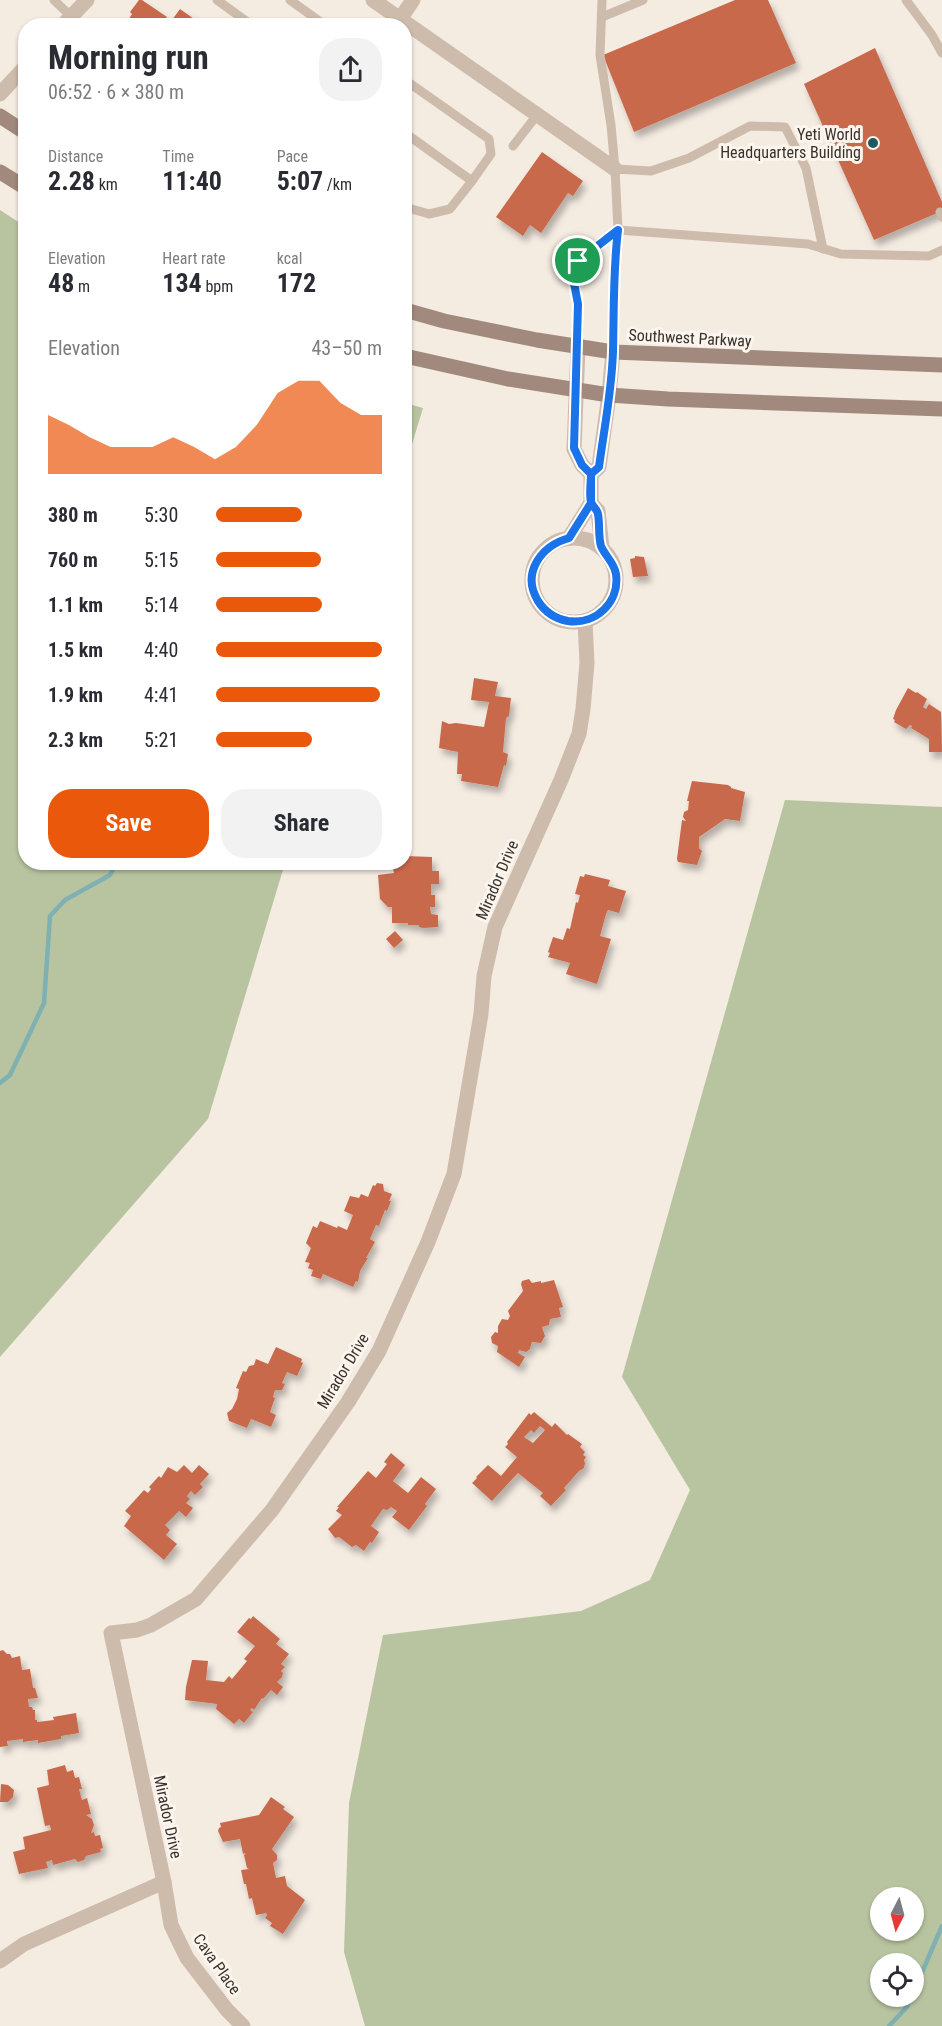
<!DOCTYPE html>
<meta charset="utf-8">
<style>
body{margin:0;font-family:"Roboto Condensed",sans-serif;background:#f2f2f3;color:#2b2b33;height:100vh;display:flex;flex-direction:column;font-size:22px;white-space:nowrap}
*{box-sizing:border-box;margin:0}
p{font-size:20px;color:#7c7c81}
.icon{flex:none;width:33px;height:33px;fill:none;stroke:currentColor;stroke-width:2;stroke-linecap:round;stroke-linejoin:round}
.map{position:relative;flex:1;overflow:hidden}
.side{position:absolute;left:18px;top:18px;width:394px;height:852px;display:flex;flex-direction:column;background:#fff;border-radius:24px;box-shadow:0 2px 4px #0004}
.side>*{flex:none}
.needle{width:39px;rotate:186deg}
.controls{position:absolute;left:870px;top:1887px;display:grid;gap:12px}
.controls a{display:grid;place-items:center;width:54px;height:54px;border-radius:50%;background:#fff;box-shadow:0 2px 4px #0004;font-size:30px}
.pin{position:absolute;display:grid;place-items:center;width:51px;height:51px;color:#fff;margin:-26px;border:3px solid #fff;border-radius:50%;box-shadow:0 2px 6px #0007}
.round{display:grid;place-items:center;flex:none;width:63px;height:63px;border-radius:24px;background:#f2f2f3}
.headline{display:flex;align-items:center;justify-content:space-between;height:102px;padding:0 30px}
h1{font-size:33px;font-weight:700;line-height:45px}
.metrics{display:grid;grid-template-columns:repeat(3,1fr);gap:9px;height:102px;padding:6px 30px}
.metrics div{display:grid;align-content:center}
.metrics b{font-size:26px;font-weight:700}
.metrics small{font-size:16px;font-weight:400}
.metrics p{font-size:16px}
.chart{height:168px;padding:12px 30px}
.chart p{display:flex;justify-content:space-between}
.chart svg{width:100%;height:108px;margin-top:6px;fill:#ea580c;opacity:.7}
.action{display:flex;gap:12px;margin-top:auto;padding:12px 30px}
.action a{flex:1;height:69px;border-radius:24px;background:#ea580c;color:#fff;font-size:24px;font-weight:700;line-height:69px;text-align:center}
.action a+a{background:#f2f2f3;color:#2b2b33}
ul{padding:0 30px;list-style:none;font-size:20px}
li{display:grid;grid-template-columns:96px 72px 1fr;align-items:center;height:45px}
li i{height:15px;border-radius:8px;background:#ea580c}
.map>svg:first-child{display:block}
</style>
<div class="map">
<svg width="942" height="2026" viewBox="0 0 942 2026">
<defs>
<filter id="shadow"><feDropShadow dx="3.5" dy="6" stdDeviation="3" flood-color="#0004"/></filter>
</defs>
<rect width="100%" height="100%" fill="#f4ebe1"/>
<g fill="#b8c4a0" fill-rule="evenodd">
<path d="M0 210 26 227V862L285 863 208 1119 0 1357Z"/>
<path d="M405 403 423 408 405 467Z"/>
<path d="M785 800 942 807V2026H365L344 1952 349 1803 383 1635 581 1611 650 1580 690 1490 622 1377ZM880 1898H914V1930H880ZM880 1964H914V1996H880Z"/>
</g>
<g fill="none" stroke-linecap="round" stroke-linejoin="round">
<g stroke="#7fb0b2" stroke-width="4.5">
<path d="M0 1083 10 1075 44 1003 50 916 65 900 110 875 117 862"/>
<path d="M914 1991 942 1926"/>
<path d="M889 2026 907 2007 911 1996"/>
</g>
</g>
<g fill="#c8694b" fill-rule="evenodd" filter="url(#shadow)">
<path d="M139 0H142L167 17 164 21 169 24 180 9 204 26H132L127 22 132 14 130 12Z"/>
<path d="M735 0H768L796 63 634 132 603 55Z"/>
<path d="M875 48 942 202V211L874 240 804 84Z"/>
<path d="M542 152 583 181 573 196 568 193 541 233 530 225 523 236 496 217Z"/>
<path d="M635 556 644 557 648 576 633 577 630 559 635 558Z"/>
<path d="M474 678 498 682 495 696 511 698 509 716 506 718 503 752 508 754 506 766 504 765 498 787 461 781 462 774H457L458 752 439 748 442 721 449 724 456 723 484 727 489 702 471 700Z"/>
<path d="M908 688 916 693 917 692 927 699 923 707 926 709 929 704 941 712 942 752H929V739L911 728 912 726 910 725 906 729 894 722 895 720 893 719 896 710Z"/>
<path d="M692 781 728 785 731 787V788L745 792 740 821 725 819 699 837V848L702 851 697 865 678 862 677 859 682 820 686 821 683 817 684 812 688 810 689 801H687Z"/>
<path d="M405 856 432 857V871H439V884H431V895H435V907H430L431 914 438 915V927L423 928 419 927V925H408V923H392V907H388L380 899 378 875 394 873 392 863 405 862Z"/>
<path d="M585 874 610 880 608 886 626 891 619 913 608 910 606 914 600 936 611 939 597 984 566 974 570 963 548 957 550 953 548 952 553 937 563 940 567 928 570 929 576 902 578 903 580 895 575 894 580 876 584 877Z"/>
<path d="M395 931 403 940 394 948 386 939Z"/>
<path d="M377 1183 383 1184 384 1191 392 1194 389 1201H391L387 1211 385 1210 379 1226 376 1225 370 1239 375 1242 366 1258H368L360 1271 358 1282 356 1281 353 1287 323 1274 321 1279 311 1276 313 1270 308 1268 310 1263 305 1262 311 1248 306 1243 313 1226 317 1228 320 1221 337 1228 338 1226 347 1230 353 1215 344 1211 350 1196 359 1198 361 1194 368 1197 373 1185 375 1186Z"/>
<path d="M529 1279 532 1283 541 1281V1283L554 1280 563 1307 559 1308 561 1317 550 1319 549 1325 542 1327 545 1336 541 1343 532 1342 530 1349 526 1352 519 1350 518 1353 525 1357 519 1367 497 1352 498 1346 492 1343 491 1337 495 1332 498 1333V1326L502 1319 508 1320 510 1316 508 1311 523 1291 521 1284 522 1281Z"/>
<path d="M276 1347 302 1359 301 1362 303 1363 297 1376 287 1372 282 1383 285 1384 282 1390H275L273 1397 275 1398 270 1412 276 1415 271 1427 251 1419 247 1428 229 1421 227 1413 232 1409 237 1399 239 1389 236 1388 243 1371 246 1372 249 1366 254 1365 256 1359 268 1364Z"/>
<path d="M534 1412 552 1427 555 1423 567 1435 568 1434 582 1444 580 1447 585 1452 583 1455 586 1457 584 1460 585 1463 584 1468 579 1471 564 1488 566 1490 551 1506 540 1496 543 1493 518 1473 492 1501 472 1483 477 1478 476 1477 488 1465 501 1476 517 1457 505 1447 508 1444 507 1442 529 1413 531 1415ZM540 1426 545 1430 533 1443 524 1437 531 1430 534 1433Z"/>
<path d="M391 1453 405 1465 393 1481 408 1493 421 1477 436 1489 425 1504 427 1506 409 1530 392 1517 397 1511 391 1507 387 1510 383 1509 371 1526 379 1532 372 1543 370 1542 364 1551 356 1545 352 1547 339 1537 335 1538 328 1529 342 1515 336 1511 339 1507H337L368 1471 376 1478 387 1464 384 1462Z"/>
<path d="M184 1465 192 1473 199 1465 209 1474 200 1484 203 1487 195 1495 191 1491 187 1496 190 1499 186 1503 193 1508 186 1517 179 1511 165 1525 170 1530 166 1535 177 1544 164 1560 124 1526 131 1516 125 1511 144 1490 148 1493 151 1489 149 1487 159 1476 161 1478 168 1467 177 1472Z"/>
<path d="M253 1616 280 1639 276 1644 289 1654 281 1664 285 1667 281 1671 283 1673 282 1677 277 1682 283 1687 277 1695 271 1690 263 1699 262 1698 254 1710 252 1708 250 1710 253 1712 244 1723 239 1719 234 1724 216 1709 217 1704 185 1700 186 1687 192 1660H195L208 1661 206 1680 224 1682 229 1676 232 1679 247 1661 244 1659 255 1646 237 1632 249 1618 251 1619Z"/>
<path d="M3 1650 7 1654H10L12 1658 20 1656 22 1670 30 1669 33 1688H35L38 1698 28 1699 29 1707H32L33 1710H35V1720H37V1722L54 1720 53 1717 76 1713 79 1733 61 1736V1739L38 1743V1740L23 1742V1739L7 1741 8 1746 0 1747V1651Z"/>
<path d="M65 1765 67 1772 73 1770 75 1778 79 1777 82 1789H79L82 1800 87 1798 91 1814 86 1815 92 1819 94 1825 91 1833 94 1832 95 1836 100 1835 103 1848 100 1849 101 1852 86 1856 84 1860 78 1862 75 1859 53 1865 52 1860 46 1862 48 1868 19 1874 13 1852 25 1849 23 1837 51 1830 50 1825 45 1826 37 1788 49 1785 47 1770Z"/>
<path d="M1 1784 8 1785 14 1790 13 1797 8 1802H0Z"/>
<path d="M271 1797 285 1807 283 1809 294 1817 272 1849 277 1855V1860L273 1863 276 1878 285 1876 287 1886 305 1900 283 1934 270 1926 272 1923 265 1918 267 1915 266 1913 256 1915 252 1898 249 1899 246 1884H244L241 1870 249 1869 247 1868 244 1855 246 1853 243 1854 240 1839 223 1842 218 1831 219 1828 221 1827 220 1823 259 1815Z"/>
</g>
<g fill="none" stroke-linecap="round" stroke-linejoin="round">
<g stroke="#cdbbac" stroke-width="9">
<path d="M54 0 81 26"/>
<path d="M217 0 253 26"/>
<path d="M290 0 326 26"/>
<path d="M602 0 600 55 611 125 615 169"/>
<path d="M906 0 932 35 942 53"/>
<path d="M602 17 643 0"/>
<path d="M405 80 489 139 491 154 472 181 405 133"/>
<path d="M513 146 537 115"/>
<path d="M405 207 429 214 450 209 472 181"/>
<path d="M940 212 942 217"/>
<path d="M578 347V304L572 273 578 261 618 230 808 244 841 254 929 256 942 250"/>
<path d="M613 352 615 259 618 230 615 169 651 171 689 158 750 126 785 127 806 168 823 249"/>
</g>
<g stroke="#cdbbac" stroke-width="15">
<path d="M373 0 615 169"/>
<path d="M400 19 413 0"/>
<path d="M62 26 87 0"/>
<path d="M0 94 26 66"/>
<path d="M591 474 599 467 609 395 613 352"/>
<path d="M591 503 598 511 602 548"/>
<path d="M569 538 591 503V474L582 465 574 449 578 347"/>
<circle cx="574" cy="580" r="42"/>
<path d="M0 1961 24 1944 164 1882"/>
<path d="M243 2026 227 2010 187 1958 171 1925 164 1882 111 1633 137 1630 151 1625 196 1599 272 1510 348 1402 379 1351 428 1242 454 1174 481 1014 484 976 495 927 561 780 579 734 583 709 587 663 585 621"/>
</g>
<g stroke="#a18a7d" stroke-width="15">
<path d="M0 116 26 133"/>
<path d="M0 172 26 188"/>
<path d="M405 310 444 321 537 340 613 352 942 365"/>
<path d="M405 356 508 379 609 395 668 399 942 409"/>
</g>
</g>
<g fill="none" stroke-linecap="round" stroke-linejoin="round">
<defs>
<path id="route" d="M578 261 572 273 578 304 574 448 582 465 591 474C591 482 589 495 591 502 593 507 597 509 598 514 600 524 598 536 601 546 605 556 614 562 616 574 620 602 596 625 568 621 556 619 545 612 538 601 521 573 541 546 569 538L591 503V474L599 467C604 429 612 390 613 351 614 311 613 271 618 230L578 261"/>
</defs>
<use href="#route" stroke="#fff" stroke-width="12"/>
<use href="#route" stroke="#1a73e8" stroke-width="8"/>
</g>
<circle fill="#1f5a5e" stroke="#fbf5ee" stroke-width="2" cx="873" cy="143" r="6"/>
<g text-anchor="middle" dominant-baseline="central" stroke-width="6" stroke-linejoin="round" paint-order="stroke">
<g font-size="16" fill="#3b302b" stroke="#fbf5ee" text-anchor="end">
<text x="861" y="134">Yeti World<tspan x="861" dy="18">Headquarters Building</tspan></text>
</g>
<g font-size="16" fill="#3b302b" stroke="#fbf5ee">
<text transform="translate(690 338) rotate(3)">Southwest Parkway</text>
<text transform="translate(497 880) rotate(-67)">Mirador Drive</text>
<text transform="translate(343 1371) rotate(-59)">Mirador Drive</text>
<text transform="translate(168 1817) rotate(78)">Mirador Drive</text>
<text transform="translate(217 1964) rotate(55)">Cava Place</text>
</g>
</g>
</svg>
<div class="controls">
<a><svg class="needle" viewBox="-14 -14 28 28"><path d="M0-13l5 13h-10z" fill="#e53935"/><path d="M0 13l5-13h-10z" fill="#7c7c81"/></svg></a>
<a><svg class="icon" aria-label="locate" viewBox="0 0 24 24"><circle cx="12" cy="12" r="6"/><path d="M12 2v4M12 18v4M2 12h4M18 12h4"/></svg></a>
</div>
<div class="pin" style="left:578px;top:261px;background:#1e9e55"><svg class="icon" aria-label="arrive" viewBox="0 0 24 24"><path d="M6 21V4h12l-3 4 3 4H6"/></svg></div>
<section class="side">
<div class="headline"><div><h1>Morning run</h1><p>06:52 · 6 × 380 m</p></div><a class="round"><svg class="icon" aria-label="share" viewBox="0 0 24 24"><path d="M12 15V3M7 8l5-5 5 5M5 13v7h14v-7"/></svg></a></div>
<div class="metrics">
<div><p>Distance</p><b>2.28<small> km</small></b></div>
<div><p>Time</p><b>11:40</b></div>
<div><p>Pace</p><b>5:07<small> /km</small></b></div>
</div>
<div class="metrics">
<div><p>Elevation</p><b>48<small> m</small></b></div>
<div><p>Heart rate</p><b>134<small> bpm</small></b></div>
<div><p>kcal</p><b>172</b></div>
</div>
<div class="chart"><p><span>Elevation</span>43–50 m</p>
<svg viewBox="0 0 160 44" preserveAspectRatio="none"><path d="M0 44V20L10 24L20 29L30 33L40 33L50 33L60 29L70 33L80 38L90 33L100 24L110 11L120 6L130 6L140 15L150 20L160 20V44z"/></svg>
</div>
<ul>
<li><b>380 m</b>5:30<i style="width:52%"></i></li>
<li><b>760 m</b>5:15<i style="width:63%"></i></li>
<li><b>1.1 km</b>5:14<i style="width:64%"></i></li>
<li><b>1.5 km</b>4:40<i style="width:100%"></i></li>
<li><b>1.9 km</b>4:41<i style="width:99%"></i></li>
<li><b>2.3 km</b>5:21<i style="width:58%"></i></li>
</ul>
<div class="action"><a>Save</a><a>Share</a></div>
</section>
</div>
